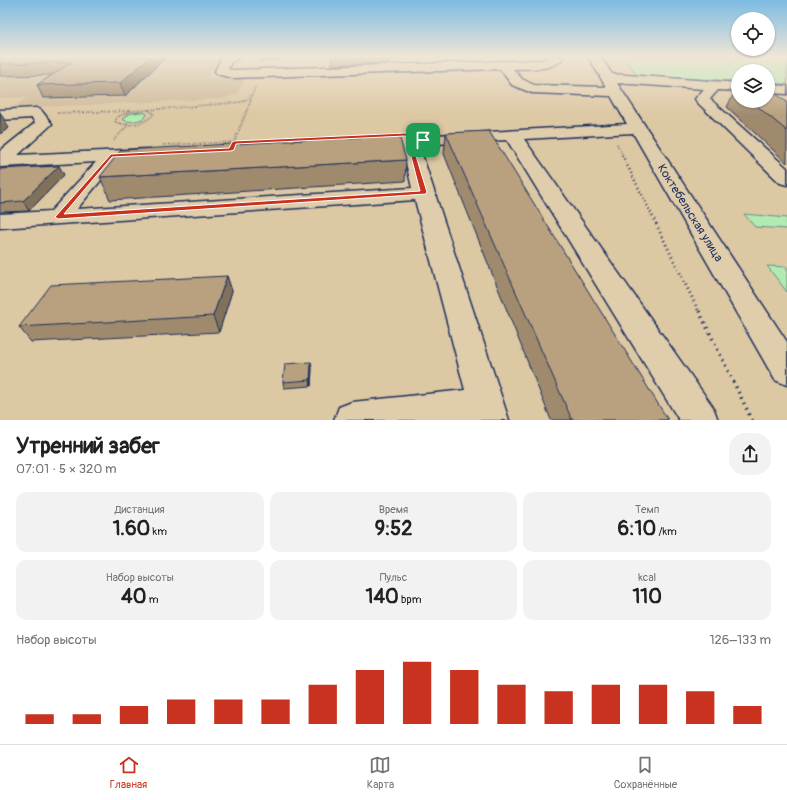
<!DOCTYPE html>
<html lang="ru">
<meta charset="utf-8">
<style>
body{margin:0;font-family:Pangolin,sans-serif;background:#f2f2f2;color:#202124;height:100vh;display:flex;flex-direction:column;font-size:15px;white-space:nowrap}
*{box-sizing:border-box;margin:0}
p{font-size:13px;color:#757577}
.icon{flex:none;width:22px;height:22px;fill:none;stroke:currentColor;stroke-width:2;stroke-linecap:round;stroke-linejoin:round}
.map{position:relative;height:420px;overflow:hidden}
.drawer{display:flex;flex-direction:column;background:#fff;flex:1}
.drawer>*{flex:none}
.tools{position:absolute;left:731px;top:12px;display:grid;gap:8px}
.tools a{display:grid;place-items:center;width:44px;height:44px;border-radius:50%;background:#fff;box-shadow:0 1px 3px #0004;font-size:20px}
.pin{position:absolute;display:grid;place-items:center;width:34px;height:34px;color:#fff;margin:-17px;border-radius:8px;box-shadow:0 2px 6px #0006}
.round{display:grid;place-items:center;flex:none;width:42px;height:42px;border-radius:16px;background:#f2f2f2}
.head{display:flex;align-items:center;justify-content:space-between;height:68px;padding:0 16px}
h1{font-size:22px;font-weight:700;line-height:30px}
.figures{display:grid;grid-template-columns:repeat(3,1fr);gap:6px;height:68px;padding:4px 16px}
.figures div{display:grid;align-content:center;border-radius:10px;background:#f2f2f2;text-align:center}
.figures b{font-size:20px;font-weight:700}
.figures small{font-size:11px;font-weight:400}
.figures p{font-size:11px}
.chart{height:112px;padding:8px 16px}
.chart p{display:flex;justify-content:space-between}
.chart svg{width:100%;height:72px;margin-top:4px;stroke:#c8321e;stroke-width:6}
.menu{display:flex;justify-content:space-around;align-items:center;height:56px;border-top:1px solid #e0e0e0;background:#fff;font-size:11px;color:#757577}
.menu a{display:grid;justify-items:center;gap:2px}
.menu .active{color:#c8321e}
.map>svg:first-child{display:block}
</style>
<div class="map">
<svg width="787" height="420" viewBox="0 0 787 420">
<rect width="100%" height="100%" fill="#ddc8a4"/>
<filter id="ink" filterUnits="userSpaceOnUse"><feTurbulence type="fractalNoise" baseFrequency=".025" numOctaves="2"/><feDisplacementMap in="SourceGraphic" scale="8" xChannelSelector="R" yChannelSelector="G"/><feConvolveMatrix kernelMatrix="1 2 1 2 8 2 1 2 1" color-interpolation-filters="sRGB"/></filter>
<g filter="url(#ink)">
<path fill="#ceb998" d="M0 56H223L208 77 247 76 236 95 222 99 13 108 26 98H0Z"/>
<g fill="#b0ebb0" stroke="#668d87">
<path d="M623 56H787V84L768 83V71H738V81L638 76Z"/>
<path d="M139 112 146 113 147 115C142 121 129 124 122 119L128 114Z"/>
<path d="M744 214 787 218V229L755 227Z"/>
<path d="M767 266 787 267V292Z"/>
</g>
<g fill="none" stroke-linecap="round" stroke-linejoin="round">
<defs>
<g id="minor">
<path d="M225 56H242L231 62 228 69 233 70 542 60 549 56H562L563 58C553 72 528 68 513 69L522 79 534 85 606 87 588 56H600L612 74 738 83V91L718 90 710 99 787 168V185L780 183 697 102 695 99 704 89 617 83 787 342V385L775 380 633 133 524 139 713 407 718 420H679L507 140 419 145 509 420H334L339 407 352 402 465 390 415 200 0 228V214L51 211 96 162 0 167V151L35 123 32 118 0 120V110L36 108 41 110 52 124 18 155 147 149 153 150 156 154 153 158 117 161 77 209 412 188 402 146 371 148 365 147 362 143 365 139 627 124 611 96 532 93 512 85 500 69 233 78 217 74 215 71 222 57Z"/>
<path d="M768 85 787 86V94L768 93Z"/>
</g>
</defs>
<use href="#minor" stroke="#1b2f5e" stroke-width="3"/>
<g stroke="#1b2f5e" stroke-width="1.5" stroke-dasharray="0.5 2" stroke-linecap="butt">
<path d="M244 101 252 95 255 87"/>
<path d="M250 101 252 96"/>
</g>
<g stroke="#1b2f5e" stroke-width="2" stroke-dasharray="0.5 2" stroke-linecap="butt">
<path d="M148 110 242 102 245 100"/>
<path d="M148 110 154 113 153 115C143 125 128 127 115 122L117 117 132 111Z"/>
<path d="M57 113 132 111"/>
<path d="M114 140 128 125"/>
<path d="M234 142 251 100"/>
<path d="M617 144 623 156"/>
<path d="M163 145 354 137"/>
</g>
<path stroke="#1b2f5e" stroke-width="2.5" stroke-dasharray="1 3" stroke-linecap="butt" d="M622 155 657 225"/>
<path stroke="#1b2f5e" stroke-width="3" stroke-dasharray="1 3.5" stroke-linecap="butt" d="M656 224 699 312"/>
<path stroke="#1b2f5e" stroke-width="3.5" stroke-dasharray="1.5 4.5" stroke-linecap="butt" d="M699 311 752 420"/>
<use href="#minor" fill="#dfcdab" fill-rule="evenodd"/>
</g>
<g fill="#9f8a6e" stroke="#1b2f5e">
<path d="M167 56 125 96 43 98 37 85 53 75 0 76V60Z"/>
<path d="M258 56H283L281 60 259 61Z"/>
<path d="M331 56H389V63L332 65Z"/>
<path d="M736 89H738V101H768L787 102V163L727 107Z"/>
<path d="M446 133 668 420H551L444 154Z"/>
<path d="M406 160 405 181 110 200 100 177Z"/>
<path d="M59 166 64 175 29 211 0 212V169Z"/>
<path d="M227 276 232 291 219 332 31 342 19 327Z"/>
<path d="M312 368 311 386 284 388 283 382Z"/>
</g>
<g fill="#82715a" stroke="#1b2f5e">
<path d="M151 56H167L125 96 120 83Z"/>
<path d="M0 112 9 128 0 134Z"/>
<path d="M59 166 64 175 29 211 23 201Z"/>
<path d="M227 276 232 291 219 332 213 316Z"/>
<path d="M311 362 312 368 311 386 310 380Z"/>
</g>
<g fill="#b9a180" stroke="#1b2f5e">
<path d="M8 56H151L120 83 37 85 72 62 0 64V60Z"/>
<path d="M768 88 787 102V131L751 101H768Z"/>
<path d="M489 131 668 420H572L446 133Z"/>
<path d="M399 135 406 160 100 177 121 150Z"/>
<path d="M59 166 23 201 0 203V169Z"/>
<path d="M227 276 213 316 19 327 51 285Z"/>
<path d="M311 362 310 380 283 382 285 364Z"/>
</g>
</g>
<linearGradient id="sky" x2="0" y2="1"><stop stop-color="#7cbbe3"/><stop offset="0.49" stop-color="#f0e6d6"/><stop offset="1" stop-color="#f0e6d6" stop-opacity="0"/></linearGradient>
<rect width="787" height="115" fill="url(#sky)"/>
<path fill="#c8321e" stroke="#fff" fill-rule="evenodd" d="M405 133 426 140 412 143 427 192 426 194 58 219 55 217 111 154 229 148 232 142 234 141ZM405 136 415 139 407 141 420 191 64 214 112 157 231 151 234 150 236 144Z"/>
<g text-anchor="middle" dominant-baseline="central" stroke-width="3.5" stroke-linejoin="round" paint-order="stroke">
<g font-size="12" fill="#1b2f5e" stroke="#dfcdab">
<text transform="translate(690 213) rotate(58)">Коктебельская улица</text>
</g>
</g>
</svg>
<div class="tools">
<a><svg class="icon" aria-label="locate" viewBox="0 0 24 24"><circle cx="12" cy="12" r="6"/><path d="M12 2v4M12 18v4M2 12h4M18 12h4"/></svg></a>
<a><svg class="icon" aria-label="layers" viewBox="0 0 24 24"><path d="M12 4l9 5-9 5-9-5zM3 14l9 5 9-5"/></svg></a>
</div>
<div class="pin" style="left:423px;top:140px;background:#1e9e55"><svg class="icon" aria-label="arrive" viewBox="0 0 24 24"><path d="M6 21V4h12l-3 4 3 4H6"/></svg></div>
</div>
<section class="drawer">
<div class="head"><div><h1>Утренний забег</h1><p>07:01 · 5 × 320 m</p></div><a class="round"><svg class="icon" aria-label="share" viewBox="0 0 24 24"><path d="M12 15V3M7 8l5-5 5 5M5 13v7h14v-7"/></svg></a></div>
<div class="figures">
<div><p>Дистанция</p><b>1.60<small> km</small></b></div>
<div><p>Время</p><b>9:52</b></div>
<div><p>Темп</p><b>6:10<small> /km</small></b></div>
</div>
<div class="figures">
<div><p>Набор высоты</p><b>40<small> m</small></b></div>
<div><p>Пульс</p><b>140<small> bpm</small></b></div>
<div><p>kcal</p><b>110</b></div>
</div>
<div class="chart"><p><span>Набор высоты</span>126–133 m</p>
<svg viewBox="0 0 160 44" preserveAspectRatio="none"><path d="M5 44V38M15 44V38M25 44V33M35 44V29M45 44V29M55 44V29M65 44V20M75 44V11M85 44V6M95 44V11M105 44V20M115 44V24M125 44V20M135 44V20M145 44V24M155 44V33"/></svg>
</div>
</section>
<nav class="menu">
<a class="active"><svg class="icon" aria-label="home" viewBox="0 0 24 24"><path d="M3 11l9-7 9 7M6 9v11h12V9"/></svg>Главная</a>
<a><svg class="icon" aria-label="map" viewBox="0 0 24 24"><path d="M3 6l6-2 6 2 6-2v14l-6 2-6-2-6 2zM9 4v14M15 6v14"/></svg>Карта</a>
<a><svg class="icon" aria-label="saved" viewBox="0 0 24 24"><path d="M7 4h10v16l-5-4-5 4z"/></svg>Сохранённые</a>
</nav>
